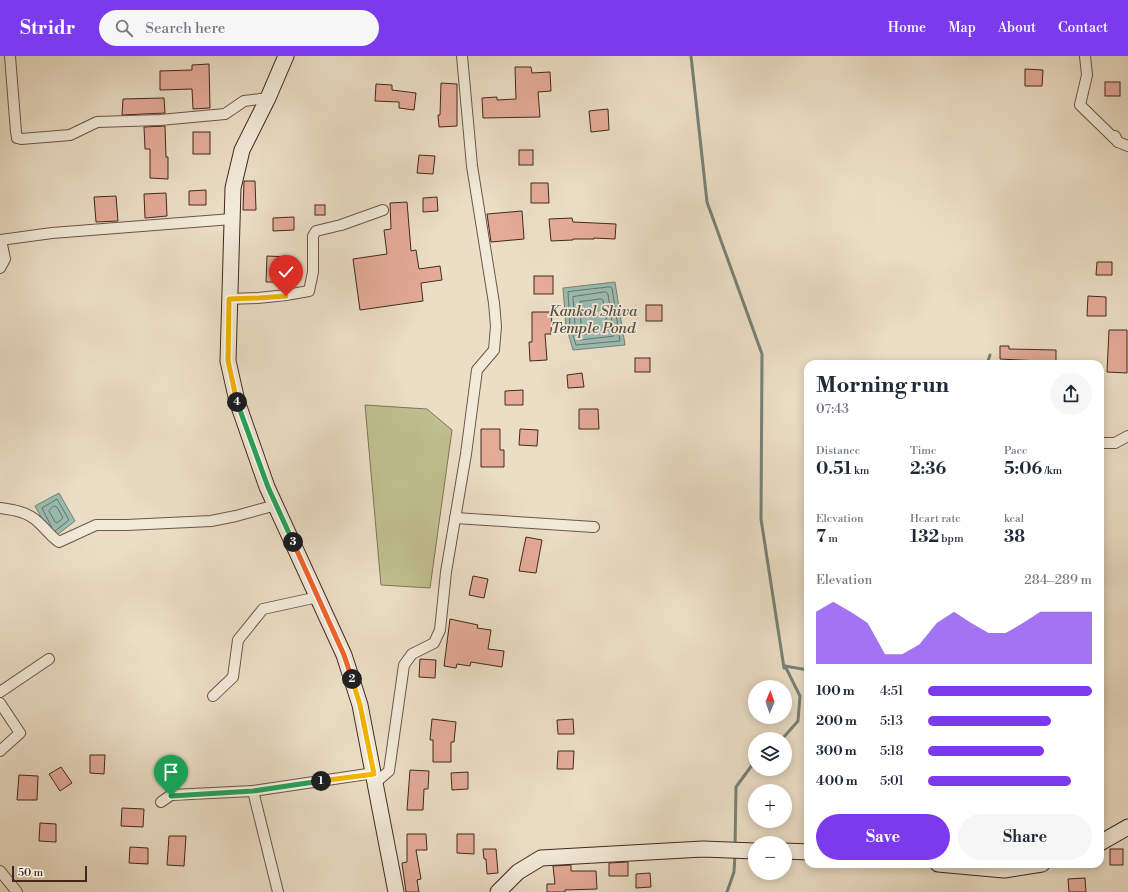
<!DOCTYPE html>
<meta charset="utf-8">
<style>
body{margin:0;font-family:"Libre Bodoni",serif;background:#f6f6f7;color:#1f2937;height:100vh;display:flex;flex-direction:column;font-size:15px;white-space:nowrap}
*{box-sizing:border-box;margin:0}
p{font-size:13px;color:#747a83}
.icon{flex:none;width:22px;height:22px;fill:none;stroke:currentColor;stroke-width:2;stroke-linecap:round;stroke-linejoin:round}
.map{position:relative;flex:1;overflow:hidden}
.drawer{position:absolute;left:804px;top:304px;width:300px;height:508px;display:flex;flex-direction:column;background:#fff;border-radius:12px;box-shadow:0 2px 10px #0003}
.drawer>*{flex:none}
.needle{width:26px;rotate:2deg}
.controls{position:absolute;left:748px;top:624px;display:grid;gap:8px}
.controls a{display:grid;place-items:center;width:44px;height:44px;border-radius:50%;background:#fff;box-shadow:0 2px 10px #0003;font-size:20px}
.scale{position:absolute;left:12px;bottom:10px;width:75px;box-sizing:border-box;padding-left:4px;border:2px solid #42281e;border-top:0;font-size:11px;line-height:14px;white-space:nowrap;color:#42281e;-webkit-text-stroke:3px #f2ead9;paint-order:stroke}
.pin{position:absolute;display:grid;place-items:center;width:34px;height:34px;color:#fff;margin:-41px -17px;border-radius:50% 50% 50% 0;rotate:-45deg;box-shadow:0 0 4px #0007}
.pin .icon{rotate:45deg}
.km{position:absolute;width:20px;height:20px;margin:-10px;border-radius:50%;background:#222;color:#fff;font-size:11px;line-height:20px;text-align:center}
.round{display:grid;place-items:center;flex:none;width:42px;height:42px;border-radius:21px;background:#f6f6f7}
.headline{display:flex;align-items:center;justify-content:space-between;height:68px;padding:0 12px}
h1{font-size:22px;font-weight:800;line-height:30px}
.metrics{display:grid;grid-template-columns:repeat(3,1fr);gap:6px;height:68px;padding:4px 12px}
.metrics div{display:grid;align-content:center}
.metrics b{font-size:17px;font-weight:800}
.metrics small{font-size:11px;font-weight:400}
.metrics p{font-size:11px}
.chart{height:112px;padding:8px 12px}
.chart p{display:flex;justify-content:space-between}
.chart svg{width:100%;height:72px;margin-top:4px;fill:#7c3aed;opacity:.7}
.cta{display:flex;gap:8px;margin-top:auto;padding:8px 12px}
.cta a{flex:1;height:46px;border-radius:24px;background:#7c3aed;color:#fff;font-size:16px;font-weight:800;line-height:46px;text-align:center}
.cta a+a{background:#f6f6f7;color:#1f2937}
ul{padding:0 12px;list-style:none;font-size:13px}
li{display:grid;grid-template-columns:64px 48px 1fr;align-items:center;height:30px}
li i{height:10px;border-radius:5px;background:#7c3aed}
header{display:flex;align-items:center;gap:24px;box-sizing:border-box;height:56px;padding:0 20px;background:#7c3aed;color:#fff}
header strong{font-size:19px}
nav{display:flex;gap:22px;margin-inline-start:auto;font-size:14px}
.search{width:280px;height:36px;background:#f6f6f7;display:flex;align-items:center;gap:10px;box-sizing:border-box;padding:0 14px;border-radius:22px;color:#747a83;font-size:15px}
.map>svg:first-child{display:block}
</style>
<header>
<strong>Stridr</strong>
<div class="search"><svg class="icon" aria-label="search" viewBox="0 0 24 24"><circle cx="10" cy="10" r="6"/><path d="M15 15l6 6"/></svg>Search here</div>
<nav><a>Home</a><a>Map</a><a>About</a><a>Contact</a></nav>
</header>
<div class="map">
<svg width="1128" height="836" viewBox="0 0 1128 836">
<rect width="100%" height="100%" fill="#ebdec5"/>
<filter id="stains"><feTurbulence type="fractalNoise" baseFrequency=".005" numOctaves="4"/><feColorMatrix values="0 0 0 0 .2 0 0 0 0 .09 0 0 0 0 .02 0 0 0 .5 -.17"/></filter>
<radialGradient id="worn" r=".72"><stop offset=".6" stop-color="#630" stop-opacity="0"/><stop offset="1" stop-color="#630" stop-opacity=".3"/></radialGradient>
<path fill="#c0bf8f" stroke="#817456" d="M365 349 427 353 452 374 430 532 381 529Z"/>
<g fill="#99bcb1" stroke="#768176">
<path d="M615 226 625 289 573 294 566 270 563 232Z"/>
<path d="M59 437 75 465 53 482 35 450Z"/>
</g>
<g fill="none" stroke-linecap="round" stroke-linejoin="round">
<g stroke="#6e7268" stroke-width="1">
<path d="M610 231 612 232 620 285 576 289 570 270 568 236Z"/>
<path d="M606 236 608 238 614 280 580 284 575 269 573 241Z"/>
<path d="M601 243 603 244 608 275 585 278 581 268 580 246Z"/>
<path d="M54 450 57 451 63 462 57 467 55 466 49 455Z"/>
<path d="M52 472 42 452 57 443 69 464 55 475"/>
</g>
<g stroke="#768176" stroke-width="3">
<path d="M691 0 707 146 762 298 761 463 784 612"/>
<path d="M987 308 990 299"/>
<path d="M785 610 808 614"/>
<path d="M782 683 798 665 800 640 785 610"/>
<path d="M735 791 736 731 755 705"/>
<path d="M727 836 734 816 735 798"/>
</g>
</g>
<g fill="#e4ab98" stroke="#42281e">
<path d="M209 8 210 52 193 53 192 33 160 34V15L192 14V9Z"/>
<path d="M515 11H531L532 17 550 16 551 35 538 36 540 61 483 62 482 42 497 41V44L516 43Z"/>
<path d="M1025 13 1043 14 1042 30H1025Z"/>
<rect x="1105" y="26" width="15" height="14"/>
<path d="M441 27 457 28V70L439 71 438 59H440Z"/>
<path d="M376 28 392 29V34L416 37 414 54 399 52V46L375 45Z"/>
<path d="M164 42 165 57 122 59 123 43Z"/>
<path d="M608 53 609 74 591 76 589 55Z"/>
<path d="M165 70 166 101H168V123L150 122V93H145L144 71Z"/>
<rect x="193" y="76" width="17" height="22"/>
<rect x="519" y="94" width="14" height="15"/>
<path d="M419 99 435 100 433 118 417 117Z"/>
<path d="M244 125H255L256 154H243Z"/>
<path d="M531 127H548L549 147H531Z"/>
<path d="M206 134V149H189V135Z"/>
<path d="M166 137 167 160 145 162 144 138Z"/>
<path d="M116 140 118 165 96 166 94 141Z"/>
<path d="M437 141 438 155 423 156V142Z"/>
<path d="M407 146 411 195 416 194 419 213 440 210 442 224 421 227 423 245 360 254 353 203 387 198 384 174 391 173 390 147Z"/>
<rect x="315" y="149" width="10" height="10"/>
<path d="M522 155 524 183 491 186 487 158Z"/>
<path d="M294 161V174L273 175V162Z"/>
<path d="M572 162 573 166 616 168 615 183 594 182V183H573V184L551 185 549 163Z"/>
<path d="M267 200 289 201V226H266Z"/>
<path d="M1097 206H1112V219H1096Z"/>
<rect x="534" y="220" width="19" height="18"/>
<path d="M1088 240 1106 241V260H1087Z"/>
<rect x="646" y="249" width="16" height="16"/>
<path d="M532 256H552L551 278H545L547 304 530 305 529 286H532Z"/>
<path d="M1109 274H1127V317L1107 316Z"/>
<path d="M1000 290H1009V293L1056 294V308H1039V305L1000 303Z"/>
<rect x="635" y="302" width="15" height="14"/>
<path d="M582 317 584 331 568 332 567 319Z"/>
<path d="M523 334V349H505V335Z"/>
<path d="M579 353H598L599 373H579Z"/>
<path d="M481 373H500V394H504V411H481Z"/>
<path d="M520 373 538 374 537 390 519 389Z"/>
<path d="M526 481 542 484 536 517 519 515Z"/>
<path d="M473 520 488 523 484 542 469 539Z"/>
<path d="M450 563 478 569 477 572 491 574 488 593 504 595 502 611 471 606 470 610 457 608 456 612 444 610Z"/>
<path d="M420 603 436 604 435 622 419 621Z"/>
<path d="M432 663 456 666 454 686H451V706H433V684H430Z"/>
<path d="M573 663 574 678H558L557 664Z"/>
<path d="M558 695H574L573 713H557Z"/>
<path d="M90 699H105L104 718 90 717Z"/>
<path d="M61 711 72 727 60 735 49 718Z"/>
<path d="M410 714 429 715 428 733H424L423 754H407Z"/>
<path d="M468 716V733L452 734 451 717Z"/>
<path d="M19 719 38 720 37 744H17Z"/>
<path d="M122 752 144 753 143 771 121 770Z"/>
<path d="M40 767 56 768V786L39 785Z"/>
<path d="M407 778H426L427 794H416L421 823 417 824 419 836H406L402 807 407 806Z"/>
<path d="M457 778H474V798L457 797Z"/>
<path d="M169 780H186L184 810 167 809Z"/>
<path d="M130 791 148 792V808L129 807Z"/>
<path d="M483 793H496L498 817 487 818 486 803H484Z"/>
<rect x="1110" y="793" width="13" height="16"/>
<path d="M628 806V820H609V807Z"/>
<path d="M571 809V815H596L597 833 565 834V836H547V828H555L553 810Z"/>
<path d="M650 817 651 831 636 832V818Z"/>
<path d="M1085 822 1086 836H1069L1068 823Z"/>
</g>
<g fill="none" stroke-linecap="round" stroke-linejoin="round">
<defs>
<g id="street">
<path d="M10 0 16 76 17 82 21 83 70 79 97 66 160 64 225 58 244 45 268 42"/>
<path d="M1085 0 1087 19 1080 49 1118 86"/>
<path d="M1115 80 1118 86 1128 90"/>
<path d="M0 184 52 177 232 163"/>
<path d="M0 212 5 203 1 184"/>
<path d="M229 243 258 242 286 239 309 235 313 216V180L316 175 341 169 383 154"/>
<path d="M1100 387H1115L1128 380"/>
<path d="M0 452C14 454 28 456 38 466 46 473 51 481 59 486L96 469H126L211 465 236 460 276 449"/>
<path d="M455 462 594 471"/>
<path d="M0 636 49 603"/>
<path d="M213 640 233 621 238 584 263 553 318 541"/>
<path d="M0 647 20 677 0 695"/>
<path d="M375 727 389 715 404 609 412 598 434 587 440 574 446 516 466 398 477 314 494 294 496 270 494 247 472 110 462 0"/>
<path d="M161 746 171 739 253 735"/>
<path d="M0 815 17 836"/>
<path d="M278 836 253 735 374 717"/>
</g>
<g id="secondary">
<path d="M286 0 268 42 242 94 233 132 228 305 237 345 267 431 344 599 360 649 396 836"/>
<path d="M1100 787 1128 771"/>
<path d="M785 795 808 796"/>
<path d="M938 808 1004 814 1042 808"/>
<path d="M498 836 518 816 541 802 703 793 755 795"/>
</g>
</defs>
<use href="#street" stroke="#6c5648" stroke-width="12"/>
<use href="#secondary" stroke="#42281e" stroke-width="17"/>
<use href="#street" stroke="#f2ead9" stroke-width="10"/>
<use href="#secondary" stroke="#f2ead9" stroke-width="15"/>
</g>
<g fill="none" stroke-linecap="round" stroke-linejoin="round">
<defs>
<path id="split-1" d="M171 740 253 735 321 725"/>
<path id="split-2" d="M321 725 374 718 360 649 352 623"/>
<path id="split-3" d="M293 486 344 599 352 623"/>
<path id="split-4" d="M237 346 268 431 293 486"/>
<path id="split-5" d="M237 346 228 305 229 243 258 242 286 240"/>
</defs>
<use href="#split-1" stroke="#fff" stroke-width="8"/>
<use href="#split-2" stroke="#fff" stroke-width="8"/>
<use href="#split-3" stroke="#fff" stroke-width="8"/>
<use href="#split-4" stroke="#fff" stroke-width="8"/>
<use href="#split-5" stroke="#fff" stroke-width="8"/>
<use href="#split-1" stroke="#22a559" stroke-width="5"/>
<use href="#split-2" stroke="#f5b400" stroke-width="5"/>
<use href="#split-3" stroke="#f0652b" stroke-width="5"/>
<use href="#split-4" stroke="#22a559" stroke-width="5"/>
<use href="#split-5" stroke="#f5b400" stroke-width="5"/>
</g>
<g text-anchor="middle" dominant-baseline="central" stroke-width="3.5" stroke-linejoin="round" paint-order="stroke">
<g font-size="15" font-style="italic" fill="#584d43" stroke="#f2ead9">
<text x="593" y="255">Kankol Shiva<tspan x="593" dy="17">Temple Pond</tspan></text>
</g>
</g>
<rect width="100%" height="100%" filter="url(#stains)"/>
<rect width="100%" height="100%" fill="url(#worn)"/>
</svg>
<div class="controls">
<a><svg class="needle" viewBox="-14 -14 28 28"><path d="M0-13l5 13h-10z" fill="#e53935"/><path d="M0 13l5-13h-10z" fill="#747a83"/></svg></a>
<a><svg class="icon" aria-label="layers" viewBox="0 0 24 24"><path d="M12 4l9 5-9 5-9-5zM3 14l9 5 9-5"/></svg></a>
<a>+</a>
<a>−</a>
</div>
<div class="scale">50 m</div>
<div class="pin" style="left:171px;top:740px;background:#1e9e55"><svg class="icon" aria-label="arrive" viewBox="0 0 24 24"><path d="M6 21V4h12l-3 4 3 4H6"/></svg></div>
<div class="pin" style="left:286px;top:240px;background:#d93025"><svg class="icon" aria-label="check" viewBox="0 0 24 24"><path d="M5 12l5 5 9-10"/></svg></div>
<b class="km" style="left:321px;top:725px">1</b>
<b class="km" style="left:352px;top:623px">2</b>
<b class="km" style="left:293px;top:486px">3</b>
<b class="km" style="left:237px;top:346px">4</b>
<section class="drawer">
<div class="headline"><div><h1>Morning run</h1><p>07:43</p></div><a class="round"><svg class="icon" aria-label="share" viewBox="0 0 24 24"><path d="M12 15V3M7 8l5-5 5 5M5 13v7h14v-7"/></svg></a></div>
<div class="metrics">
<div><p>Distance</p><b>0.51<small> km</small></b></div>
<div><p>Time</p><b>2:36</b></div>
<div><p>Pace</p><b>5:06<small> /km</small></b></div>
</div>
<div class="metrics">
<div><p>Elevation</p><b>7<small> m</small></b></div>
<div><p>Heart rate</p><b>132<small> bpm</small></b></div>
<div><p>kcal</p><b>38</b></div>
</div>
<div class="chart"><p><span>Elevation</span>284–289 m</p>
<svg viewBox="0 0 160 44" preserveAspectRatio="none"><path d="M0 44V12L10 6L20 12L30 19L40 38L50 38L60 32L70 19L80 12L90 19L100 25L110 25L120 19L130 12L140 12L150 12L160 12V44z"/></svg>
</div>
<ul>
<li><b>100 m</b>4:51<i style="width:100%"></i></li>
<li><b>200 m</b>5:13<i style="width:75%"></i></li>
<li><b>300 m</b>5:18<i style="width:71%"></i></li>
<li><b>400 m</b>5:01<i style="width:87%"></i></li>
</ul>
<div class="cta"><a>Save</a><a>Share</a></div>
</section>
</div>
